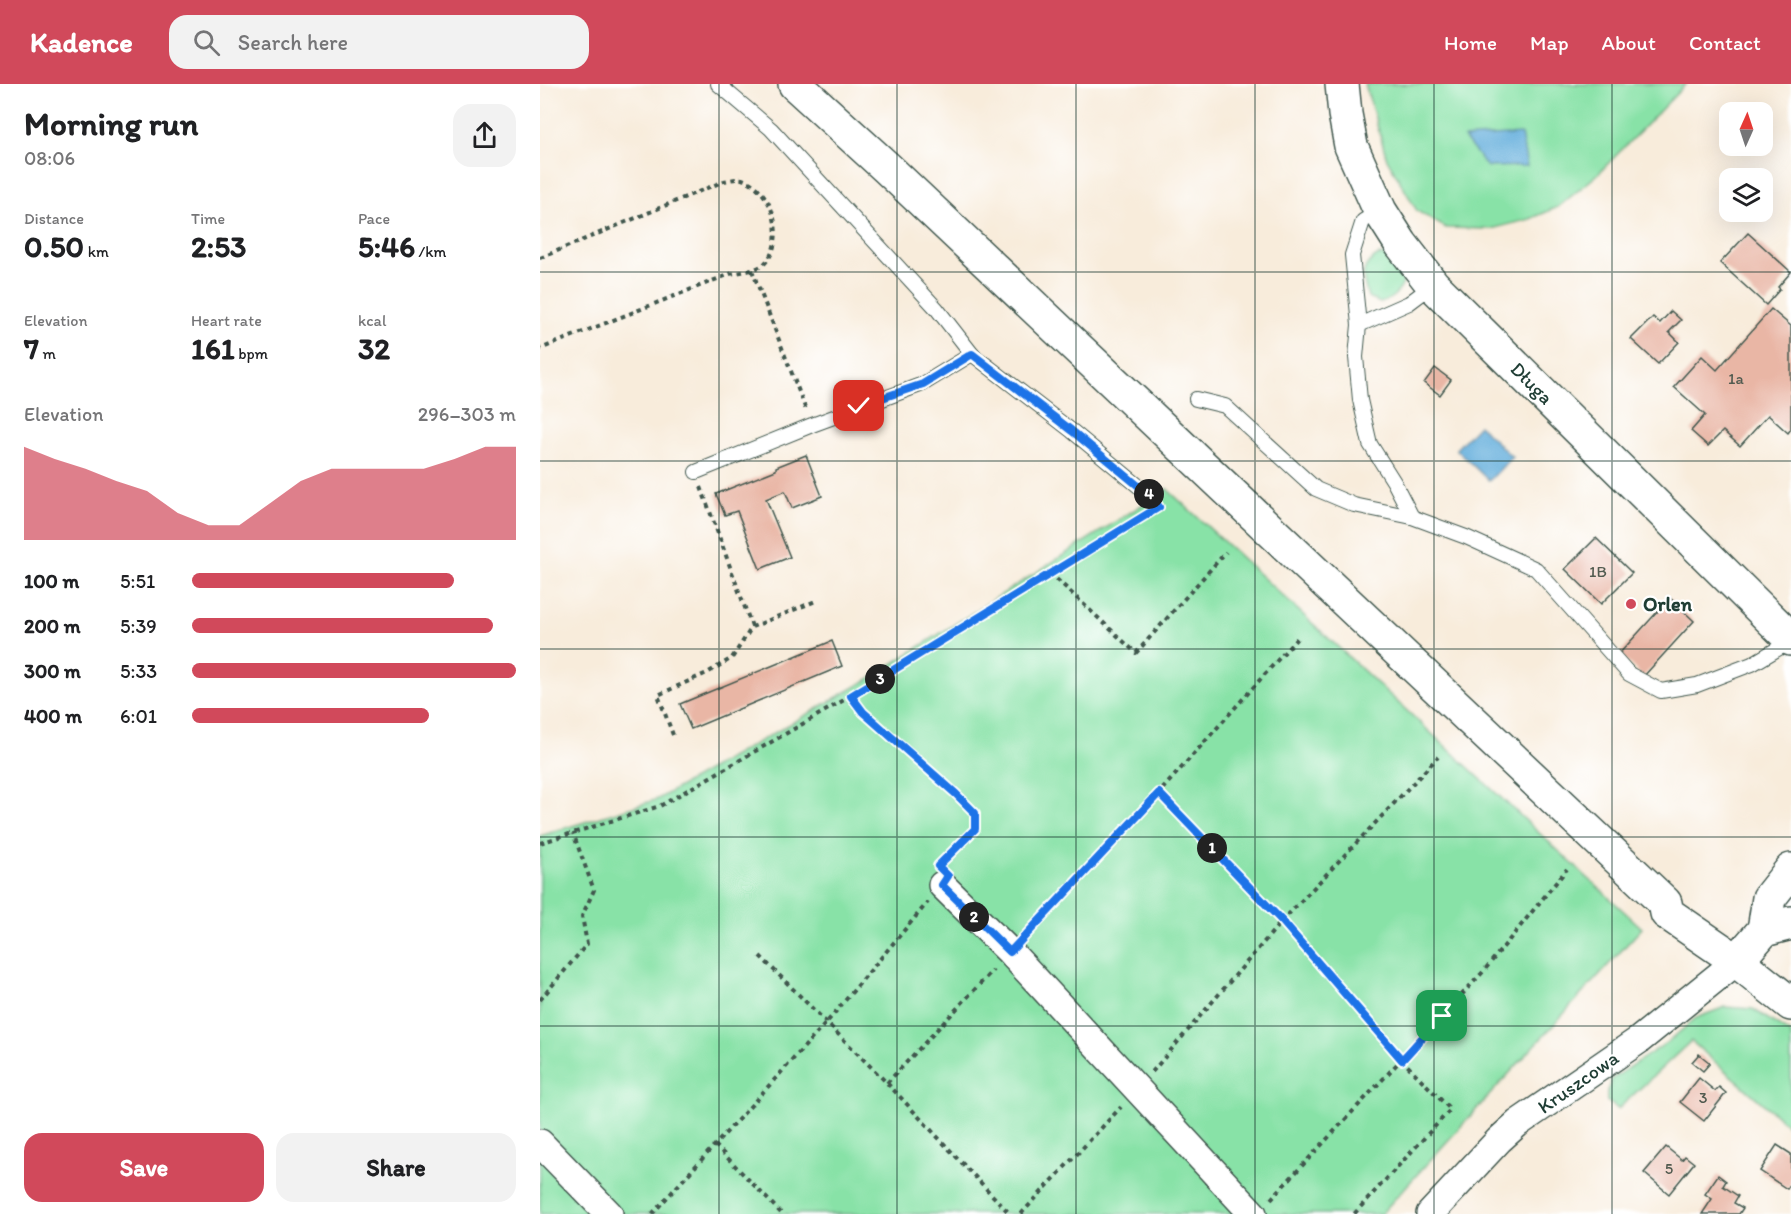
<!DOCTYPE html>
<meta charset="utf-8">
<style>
body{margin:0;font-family:Itim,sans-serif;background:#f2f2f2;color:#202124;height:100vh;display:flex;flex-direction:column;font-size:22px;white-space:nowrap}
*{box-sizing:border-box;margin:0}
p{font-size:20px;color:#757577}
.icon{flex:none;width:33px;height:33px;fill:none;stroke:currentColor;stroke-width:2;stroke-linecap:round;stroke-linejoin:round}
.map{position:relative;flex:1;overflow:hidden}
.side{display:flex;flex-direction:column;background:#fff;width:540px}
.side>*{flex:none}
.needle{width:39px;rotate:3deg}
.controls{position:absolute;left:1179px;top:18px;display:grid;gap:12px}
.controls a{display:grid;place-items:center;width:54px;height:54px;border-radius:12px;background:#fff;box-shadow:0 6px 24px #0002;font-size:30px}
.pin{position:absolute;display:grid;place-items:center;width:51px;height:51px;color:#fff;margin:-26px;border-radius:12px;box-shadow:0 3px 9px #0006}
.km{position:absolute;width:30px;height:30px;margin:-15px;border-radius:50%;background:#222;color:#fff;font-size:16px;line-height:30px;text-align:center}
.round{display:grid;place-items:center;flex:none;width:63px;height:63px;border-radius:18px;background:#f2f2f2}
.summary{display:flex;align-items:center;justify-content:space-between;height:102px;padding:0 24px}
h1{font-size:33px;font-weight:700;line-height:45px}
.metrics{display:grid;grid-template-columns:repeat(3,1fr);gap:9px;height:102px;padding:6px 24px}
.metrics div{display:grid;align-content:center}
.metrics b{font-size:30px;font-weight:700}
.metrics small{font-size:16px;font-weight:400}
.metrics p{font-size:16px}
.chart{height:168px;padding:12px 24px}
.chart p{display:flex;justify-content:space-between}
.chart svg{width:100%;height:108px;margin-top:6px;fill:#d1495b;opacity:.7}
.cta{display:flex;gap:12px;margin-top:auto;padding:12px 24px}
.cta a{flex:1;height:69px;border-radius:18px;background:#d1495b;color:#fff;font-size:24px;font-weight:700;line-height:69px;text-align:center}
.cta a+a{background:#f2f2f2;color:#202124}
ul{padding:0 24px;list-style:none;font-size:20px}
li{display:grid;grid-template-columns:96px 72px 1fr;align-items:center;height:45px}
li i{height:15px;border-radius:8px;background:#d1495b}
header{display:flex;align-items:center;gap:36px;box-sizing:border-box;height:84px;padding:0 30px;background:#d1495b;color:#fff}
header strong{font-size:28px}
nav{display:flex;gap:33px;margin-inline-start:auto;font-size:21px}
.search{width:420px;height:54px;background:#f2f2f2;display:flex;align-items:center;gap:15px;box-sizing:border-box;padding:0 21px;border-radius:18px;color:#757577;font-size:22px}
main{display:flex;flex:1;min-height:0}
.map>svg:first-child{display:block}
</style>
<header>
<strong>Kadence</strong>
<div class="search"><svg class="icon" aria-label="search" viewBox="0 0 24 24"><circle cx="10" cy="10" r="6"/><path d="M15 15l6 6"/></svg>Search here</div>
<nav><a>Home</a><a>Map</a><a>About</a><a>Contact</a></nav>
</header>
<main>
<section class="side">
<div class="summary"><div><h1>Morning run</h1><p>08:06</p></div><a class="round"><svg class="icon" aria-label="share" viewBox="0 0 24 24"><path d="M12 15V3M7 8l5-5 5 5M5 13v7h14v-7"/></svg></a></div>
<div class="metrics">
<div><p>Distance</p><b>0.50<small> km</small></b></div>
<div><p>Time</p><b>2:53</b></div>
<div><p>Pace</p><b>5:46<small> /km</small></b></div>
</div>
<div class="metrics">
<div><p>Elevation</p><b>7<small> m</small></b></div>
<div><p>Heart rate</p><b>161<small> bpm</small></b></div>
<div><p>kcal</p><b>32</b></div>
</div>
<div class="chart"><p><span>Elevation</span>296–303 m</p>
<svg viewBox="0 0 160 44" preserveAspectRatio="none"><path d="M0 44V6L10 11L20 15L30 20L40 24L50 33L60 38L70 38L80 29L90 20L100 15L110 15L120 15L130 15L140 11L150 6L160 6V44z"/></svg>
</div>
<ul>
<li><b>100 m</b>5:51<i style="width:81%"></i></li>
<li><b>200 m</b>5:39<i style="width:93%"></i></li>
<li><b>300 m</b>5:33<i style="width:100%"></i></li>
<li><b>400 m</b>6:01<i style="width:73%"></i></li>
</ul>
<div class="cta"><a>Save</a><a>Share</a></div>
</section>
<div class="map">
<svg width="1251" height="1130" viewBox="0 0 1251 1130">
<rect width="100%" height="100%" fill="#fff"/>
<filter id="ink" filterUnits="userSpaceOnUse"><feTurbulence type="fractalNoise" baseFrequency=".0167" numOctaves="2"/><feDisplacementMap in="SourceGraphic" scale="12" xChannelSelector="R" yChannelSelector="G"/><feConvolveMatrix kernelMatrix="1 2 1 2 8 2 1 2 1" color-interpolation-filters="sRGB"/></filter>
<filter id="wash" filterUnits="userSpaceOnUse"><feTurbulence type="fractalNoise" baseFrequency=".008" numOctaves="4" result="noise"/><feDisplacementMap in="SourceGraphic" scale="24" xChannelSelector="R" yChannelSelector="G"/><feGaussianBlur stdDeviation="1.35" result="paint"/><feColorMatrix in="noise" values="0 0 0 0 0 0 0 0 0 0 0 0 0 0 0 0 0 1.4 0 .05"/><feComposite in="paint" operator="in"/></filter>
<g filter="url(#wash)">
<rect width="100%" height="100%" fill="#f8ecdb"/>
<g fill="#88e2a7" stroke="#54906e" stroke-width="1.5">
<path d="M825 0H1146L1057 91 1018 123 990 135 951 145 906 144 877 127 847 75Z"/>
<path d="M839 171C875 174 870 210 840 219L828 213C822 193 819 182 839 171Z"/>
<path d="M627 405 1102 844 841 1130H0V752L118 715 329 595Z"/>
<path d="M1185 923 1213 925 1251 950V1044L1151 957 1078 1025 1067 1017V1007L1072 995 1129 957 1156 934Z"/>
</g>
<g fill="#64aedc" stroke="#427688" stroke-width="1.5">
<path d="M981 50 987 82 947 83 924 54Z"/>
<path d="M939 341 972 373 949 397 916 365Z"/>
</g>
<g id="blocks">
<g fill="#e9b6a5">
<path d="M1208 149 1251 188 1238 203 1240 205 1226 221 1180 179Z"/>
<path d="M1231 225 1251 242V345L1248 349 1228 331 1200 362 1183 347 1168 362 1151 347 1165 331 1134 303 1162 272 1177 286Z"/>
<path d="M1131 227 1141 236 1129 248 1139 258 1118 280 1091 255 1113 233 1120 239Z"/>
<path d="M895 284 911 296 900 311 884 299Z"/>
<path d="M266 371 282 412 252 424 245 407 226 415 250 473 220 485 197 427 185 431 176 410 236 386V383Z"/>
<path d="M1056 454 1092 489 1061 520 1025 485Z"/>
<path d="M1130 514 1154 537 1103 593 1079 570Z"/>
<path d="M292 557 302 582 151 645 140 620Z"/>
<path d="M1159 970 1170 979 1163 987 1152 978Z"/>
<path d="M1159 994 1175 1007 1179 1003 1186 1009 1164 1037 1140 1018Z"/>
<path d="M1237 1061 1251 1070V1099L1247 1105 1220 1087Z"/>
<path d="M1126 1063 1142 1076 1145 1072 1154 1079 1129 1110 1104 1089Z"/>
<path d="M1178 1091 1186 1097 1183 1102 1198 1112 1194 1119 1203 1124 1199 1130H1162L1172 1115 1165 1110Z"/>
</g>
</g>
</g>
<g filter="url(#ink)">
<use href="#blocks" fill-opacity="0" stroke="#40574d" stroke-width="1.5"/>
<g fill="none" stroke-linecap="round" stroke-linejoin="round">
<defs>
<g id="lane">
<path d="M178 0 231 45 397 225 432 270 532 347 613 414"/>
<path d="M840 127 823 137 812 171 819 241 816 273 820 316 830 360 854 398 872 433 926 453 996 485 1089 590 1121 607 1157 601 1212 580 1251 557"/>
<path d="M819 241 869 219 893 201"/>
<path d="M656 315 685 322 776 405 814 421 872 433"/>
<path d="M156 388 272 341 383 300 432 270"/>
</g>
<g id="street">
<path d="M402 801 470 868 713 1130"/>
<path d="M0 1059 69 1130"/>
<path d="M890 1130 959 1056 978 1039 1099 956 1197 877"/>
</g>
<g id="secondary">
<path d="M802 0 805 30 811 62 840 127 861 160 893 201 1251 555"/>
<path d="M1224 846 1229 814 1251 786"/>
<path d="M1197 877 1224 846 1251 839"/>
</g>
<path id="primary" d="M255 0 347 84 1125 819 1127 829 1197 877 1251 920"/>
</defs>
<use href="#lane" stroke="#40574d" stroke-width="16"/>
<use href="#street" stroke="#40574d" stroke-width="30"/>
<use href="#secondary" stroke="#40574d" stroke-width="36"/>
<use href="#primary" stroke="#40574d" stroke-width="36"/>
<g stroke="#40574d" stroke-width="4" stroke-dasharray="4.5 4.5" stroke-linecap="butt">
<path d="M0 174 184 97C190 96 197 94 202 95 233 104 247 156 225 179 217 187 201 188 190 190L0 265"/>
<path d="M212 186 266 326"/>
<path d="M161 403 212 543"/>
<path d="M510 489 596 569 686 468"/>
<path d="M133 651 118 611 169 588 192 574 212 543 278 516"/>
<path d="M619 709 742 837 862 976 909 1024 910 1026 814 1130"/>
<path d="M0 759 120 722 311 612"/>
<path d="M404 776 435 745V729L416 710 323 628 311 612 608 429"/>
<path d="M487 850 619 709 759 552"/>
<path d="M220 872 347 999 470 1130"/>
<path d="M0 916 47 860 42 832 54 806 33 749"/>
<path d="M612 988 742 837 898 673"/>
<path d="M347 999 453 886"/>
<path d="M175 1061 242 1130"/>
<path d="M731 1115 942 889 1027 785"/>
<path d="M112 1130 287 938 388 818"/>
<path d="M481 1130 581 1023"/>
</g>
<use href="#lane" stroke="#fff" stroke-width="14"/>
<use href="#street" stroke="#fff" stroke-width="27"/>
<use href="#secondary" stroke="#fff" stroke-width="33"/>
<use href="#primary" stroke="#fff" stroke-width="33"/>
</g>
</g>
<g fill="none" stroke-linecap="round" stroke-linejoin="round" filter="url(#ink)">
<defs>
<path id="route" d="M319 322 383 300 432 270 532 347 613 414 619 423 311 612 323 628 416 710 435 729V745L398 782 408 792 402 801 470 868 619 709 742 837 862 976 902 932"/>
</defs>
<use href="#route" stroke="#fff" stroke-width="12"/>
<use href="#route" stroke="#1a73e8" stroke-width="8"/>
</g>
<path fill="none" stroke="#1f3d34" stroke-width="1.5" stroke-opacity="0.55" d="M179 0V1130M357 0V1130M536 0V1130M715 0V1130M894 0V1130M1072 0V1130M0 188H1251M0 377H1251M0 565H1251M0 753H1251M0 942H1251"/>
<circle fill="#d1495b" stroke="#fff" stroke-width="2" cx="1091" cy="520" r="6"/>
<g text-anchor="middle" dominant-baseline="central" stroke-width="4.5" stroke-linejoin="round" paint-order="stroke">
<g font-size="16" fill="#525b50">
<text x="1196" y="294">1a</text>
<text x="1058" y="487">1B</text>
<text x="1163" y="1013">3</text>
<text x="1129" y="1084">5</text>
</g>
<g font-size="20" fill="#1f3d34" stroke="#fff">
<text transform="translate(992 299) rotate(45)">Długa</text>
<text transform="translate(1038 998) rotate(-35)">Kruszcowa</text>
</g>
<g font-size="20" font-weight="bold" fill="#1f3d34" stroke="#fff" text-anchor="start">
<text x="1103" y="520">Orlen</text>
</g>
</g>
</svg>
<div class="controls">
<a><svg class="needle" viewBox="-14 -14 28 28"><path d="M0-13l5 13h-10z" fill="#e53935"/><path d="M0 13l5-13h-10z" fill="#757577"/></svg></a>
<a><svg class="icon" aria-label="layers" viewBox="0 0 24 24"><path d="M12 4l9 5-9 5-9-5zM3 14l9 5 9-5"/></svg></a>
</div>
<div class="pin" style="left:902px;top:932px;background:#1e9e55"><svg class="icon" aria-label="arrive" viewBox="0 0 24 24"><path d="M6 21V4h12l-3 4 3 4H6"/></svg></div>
<div class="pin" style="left:319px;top:322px;background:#d93025"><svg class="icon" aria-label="check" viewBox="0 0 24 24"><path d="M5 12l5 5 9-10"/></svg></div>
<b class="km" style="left:672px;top:764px">1</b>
<b class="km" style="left:434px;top:833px">2</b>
<b class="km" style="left:340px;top:595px">3</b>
<b class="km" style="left:609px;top:410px">4</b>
</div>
</main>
